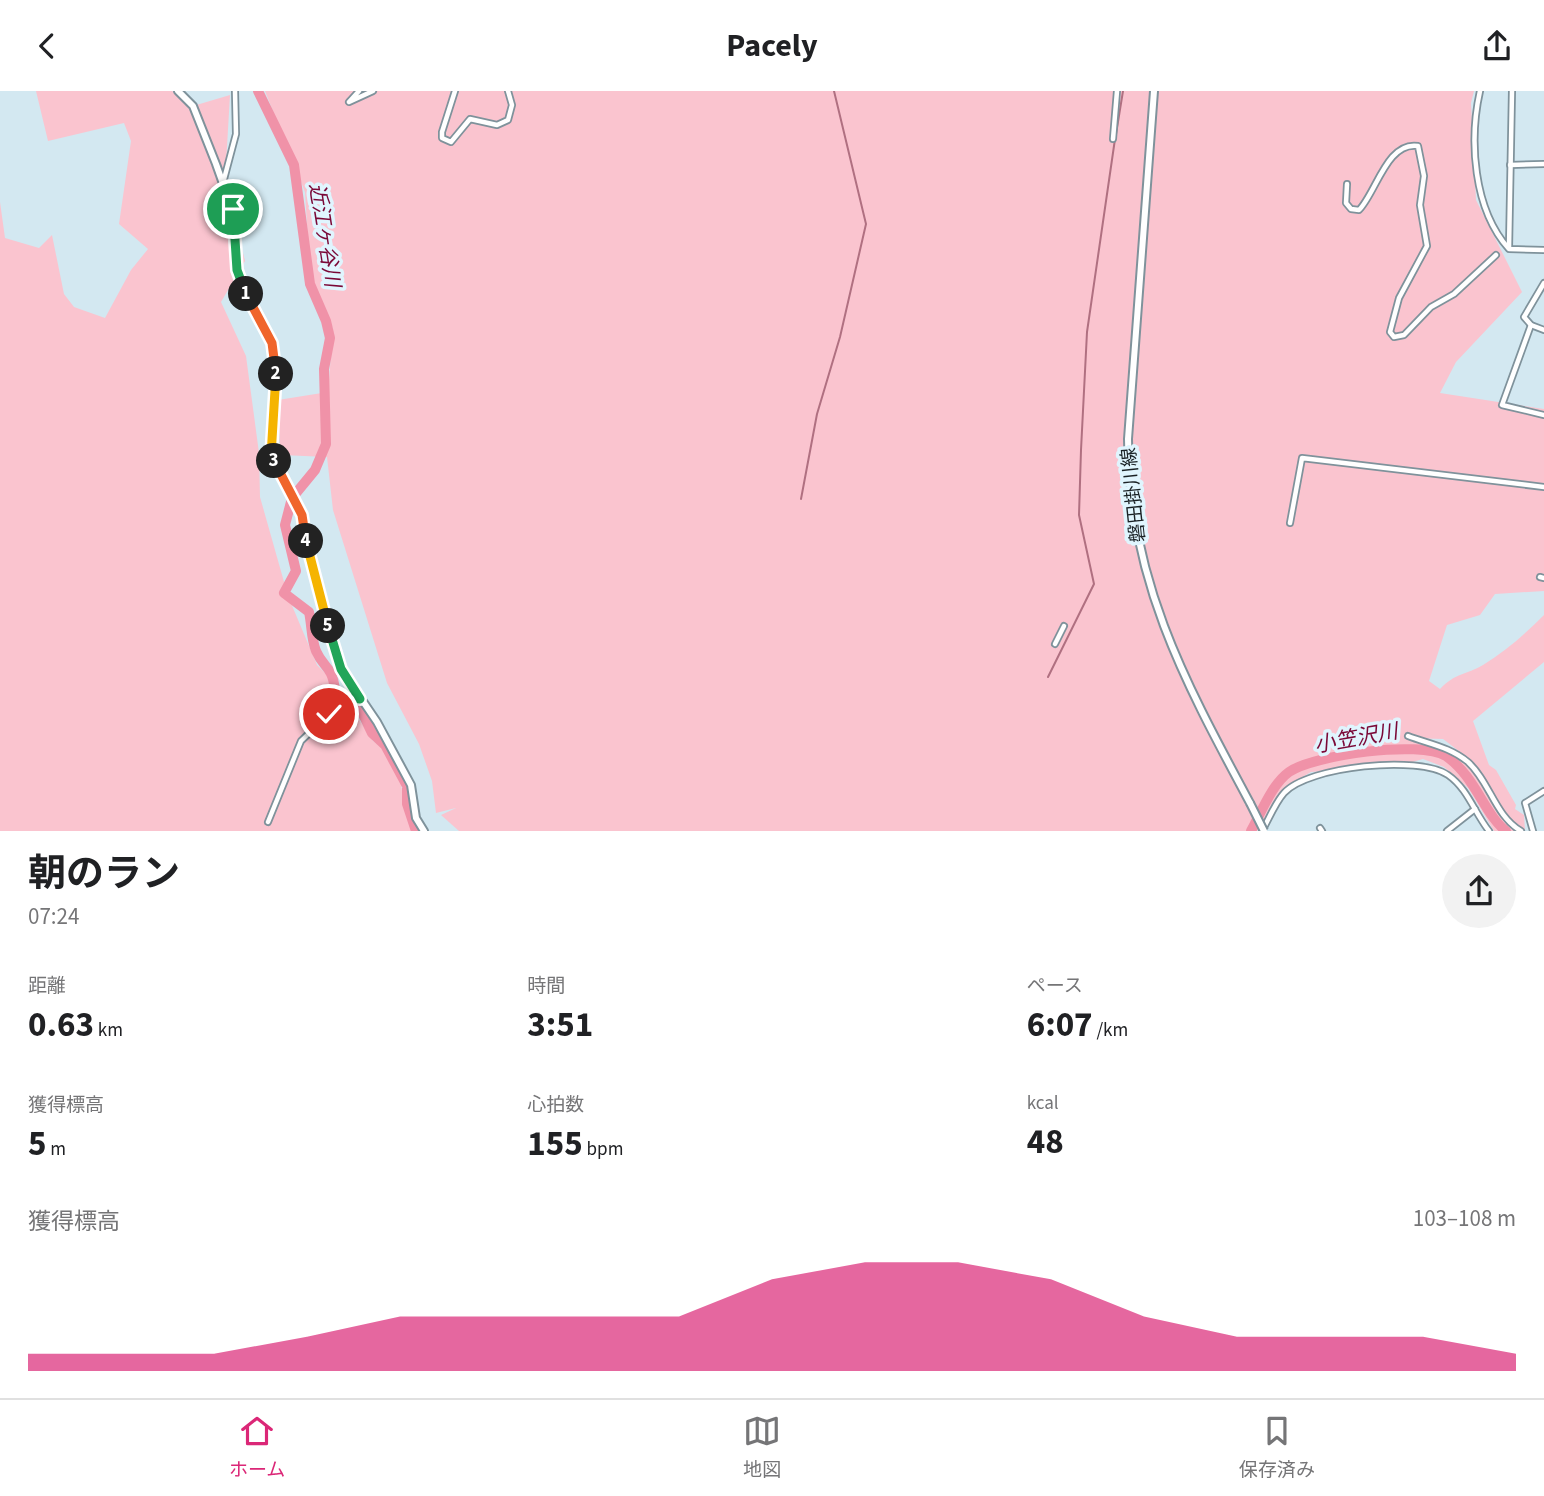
<!DOCTYPE html>
<html lang="ja">
<meta charset="utf-8">
<style>
body{margin:0;font-family:"Source Sans 3","Noto Sans JP",sans-serif;background:#f2f2f2;color:#202124;height:100vh;display:flex;flex-direction:column;font-size:26px;white-space:nowrap}
*{box-sizing:border-box;margin:0}
p{font-size:23px;color:#757577}
.icon{flex:none;width:38px;height:38px;fill:none;stroke:currentColor;stroke-width:2;stroke-linecap:round;stroke-linejoin:round}
.map{position:relative;height:740px;overflow:hidden}
.side{display:flex;flex-direction:column;background:#fff;flex:1}
.side>*{flex:none}
.pin{position:absolute;display:grid;place-items:center;width:60px;height:60px;color:#fff;margin:-30px;border:4px solid #fff;border-radius:50%;box-shadow:0 2px 7px #0007}
.km{position:absolute;width:35px;height:35px;margin:-18px;border-radius:50%;background:#222;color:#fff;font-size:19px;line-height:35px;text-align:center}
.round{display:grid;place-items:center;flex:none;width:74px;height:74px;border-radius:37px;background:#f2f2f2}
.overview{display:flex;align-items:center;justify-content:space-between;height:119px;padding:0 28px}
h1{font-size:38px;font-weight:700;line-height:52px}
.figures{display:grid;grid-template-columns:repeat(3,1fr);gap:10px;height:119px;padding:7px 28px}
.figures div{display:grid;align-content:center}
.figures b{font-size:35px;font-weight:700}
.figures small{font-size:19px;font-weight:400}
.figures p{font-size:19px}
.chart{height:196px;padding:14px 28px}
.chart p{display:flex;justify-content:space-between}
.chart svg{width:100%;height:126px;margin-top:7px;fill:#db2777;opacity:.7}
header{display:flex;justify-content:space-between;align-items:center;height:91px;padding:0 28px;background:#fff;font-size:32px;font-weight:700}
.tab-bar{display:flex;justify-content:space-around;align-items:center;height:98px;border-top:2px solid #e0e0e0;background:#fff;font-size:19px;color:#757577}
.tab-bar a{display:grid;justify-items:center;gap:4px}
.tab-bar .on{color:#db2777}
.map>svg:first-child{display:block}
</style>
<header><svg class="icon" aria-label="back" viewBox="0 0 24 24"><path d="M15 5l-7 7 7 7"/></svg>Pacely<svg class="icon" aria-label="share" viewBox="0 0 24 24"><path d="M12 15V3M7 8l5-5 5 5M5 13v7h14v-7"/></svg></header>
<div class="map">
<svg width="1544" height="740" viewBox="0 0 1544 740">
<rect width="100%" height="100%" fill="#d3e8f1"/>
<g fill="#fac4cf" fill-rule="evenodd">
<path d="M36 0H172L193 15 230 4 225 90 245 170 221 211 246 265 259 362 260 406 288 505 317 574 334 591 343 613 347 610 373 650 385 659 401 692 404 716 413 740H0V111L5 147 39 157 52 144 64 203 74 216 105 227 131 179 148 158 119 133 131 50 124 32 48 50Z"/>
<path d="M265 0H1474L1471 12 1476 109 1522 201 1456 271 1440 302 1544 318V500L1495 503 1480 524 1447 534 1429 590 1440 598C1455 582 1466 584 1483 574 1506 560 1525 543 1544 524V571L1473 630 1489 674 1496 679 1516 714 1515 718 1524 724 1525 740H1494L1468 697 1444 676 1423 668 1398 675 1311 681 1284 697 1257 740H1253L1256 721 1250 740H459L441 724 456 717 436 722 432 690 419 653 387 592 333 419 327 366 282 364 280 358 278 309 328 301 333 238 315 200 310 181 305 101ZM1410 647 1443 648 1472 670 1409 648Z"/>
</g>
<g fill="none" stroke-linecap="round" stroke-linejoin="round">
<g stroke="#b07081" stroke-width="2">
<path d="M1116 43 1123 0"/>
<path d="M801 408 817 323 840 246 866 133 834 0"/>
<path d="M1048 586 1094 493 1079 424 1081 359 1087 241 1115 48"/>
</g>
<g stroke="#f092a8" stroke-width="10">
<path d="M258 0 294 74 310 193 326 230 330 247 324 278 326 353 315 379 292 407 285 434 296 480 284 502 309 521C312 535 311 547 316 560 324 578 332 574 335 599L351 614 359 615 372 642 385 654 407 695V713L416 740"/>
<path d="M1251 740C1261 722 1272 693 1289 681 1313 664 1420 649 1446 665 1476 686 1484 723 1506 740"/>
</g>
<defs>
<g id="minor">
<path d="M359 0 349 11 373 0"/>
<path d="M455 0 442 41V47L451 51 470 28 497 34 508 29 512 14 508 0"/>
<path d="M1480 0C1469 49 1473 118 1509 158L1544 159"/>
<path d="M1113 48 1117 0"/>
<path d="M1510 74 1544 73"/>
<path d="M223 92 236 43 235 0"/>
<path d="M1347 93 1346 112 1351 118 1359 119C1376 102 1387 50 1418 55L1424 85 1420 114 1427 155 1399 207 1390 241 1394 246 1404 244 1431 216 1454 203 1496 164"/>
<path d="M1509 157 1512 0"/>
<path d="M1544 192 1524 226 1531 234 1544 239"/>
<path d="M1531 234 1502 314 1544 324"/>
<path d="M1290 432 1302 367 1544 396"/>
<path d="M1540 486 1544 487"/>
<path d="M1055 553 1064 535"/>
<path d="M1408 645C1429 653 1450 656 1468 671 1490 691 1495 725 1521 740"/>
<path d="M268 731 301 650 327 625 352 607 360 608"/>
<path d="M1320 737 1322 740"/>
<path d="M1262 740C1269 728 1275 712 1284 702 1308 675 1419 664 1448 684 1468 698 1474 721 1489 740"/>
<path d="M1447 740 1475 718"/>
<path d="M1533 740 1525 712 1544 700"/>
</g>
<path id="tertiary" d="M178 0 193 15 216 73 232 118 237 179 245 202 272 252 276 280 271 365 302 424 310 469 341 578 377 631 411 694 416 727 424 740"/>
<path id="secondary" d="M1154 0 1128 348C1129 489 1185 591 1250 712"/>
</defs>
<use href="#minor" stroke="#7f929b" stroke-width="8"/>
<use href="#tertiary" stroke="#7f929b" stroke-width="10"/>
<use href="#secondary" stroke="#7f929b" stroke-width="10"/>
<use href="#minor" stroke="#fff" stroke-width="4.5"/>
<use href="#tertiary" stroke="#fff" stroke-width="6"/>
<use href="#secondary" stroke="#fff" stroke-width="6"/>
<defs>
<path id="secondary-bridge" d="M1250 712 1264 740"/>
</defs>
<use href="#secondary-bridge" stroke="#7f929b" stroke-width="10" stroke-linecap="butt"/>
<use href="#secondary-bridge" stroke="#fff" stroke-width="6"/>
</g>
<g fill="none" stroke-linecap="round" stroke-linejoin="round">
<defs>
<path id="split-1" d="M233 118 237 179 246 203"/>
<path id="split-2" d="M246 203 272 252 276 283"/>
<path id="split-3" d="M274 370 271 365 276 283"/>
<path id="split-4" d="M274 370 302 424 306 450"/>
<path id="split-5" d="M306 450 328 535"/>
<path id="split-6" d="M328 535 341 578 360 608 354 607"/>
<path id="split-7" d="M329 623 354 607"/>
</defs>
<use href="#split-1" stroke="#fff" stroke-width="14"/>
<use href="#split-2" stroke="#fff" stroke-width="14"/>
<use href="#split-3" stroke="#fff" stroke-width="14"/>
<use href="#split-4" stroke="#fff" stroke-width="14"/>
<use href="#split-5" stroke="#fff" stroke-width="14"/>
<use href="#split-6" stroke="#fff" stroke-width="14"/>
<use href="#split-7" stroke="#fff" stroke-width="14"/>
<use href="#split-1" stroke="#22a559" stroke-width="9"/>
<use href="#split-2" stroke="#f0652b" stroke-width="9"/>
<use href="#split-3" stroke="#f5b400" stroke-width="9"/>
<use href="#split-4" stroke="#f0652b" stroke-width="9"/>
<use href="#split-5" stroke="#f5b400" stroke-width="9"/>
<use href="#split-6" stroke="#22a559" stroke-width="9"/>
<use href="#split-7" stroke="#22a559" stroke-width="9"/>
</g>
<g text-anchor="middle" dominant-baseline="central" stroke-width="7" stroke-linejoin="round" paint-order="stroke">
<g font-size="19" fill="#1a2125" stroke="#e0f5fe">
<text transform="translate(1134 404) rotate(-96)">磐田掛川線</text>
</g>
<g font-size="21" font-style="italic" fill="#7a0837" stroke="#e0f5fe">
<text transform="translate(325 144) rotate(81)">近江ヶ谷川</text>
<text transform="translate(1356 647) rotate(-10)">小笠沢川</text>
</g>
</g>
</svg>
<div class="pin" style="left:233px;top:118px;background:#1e9e55"><svg class="icon" aria-label="arrive" viewBox="0 0 24 24"><path d="M6 21V4h12l-3 4 3 4H6"/></svg></div>
<div class="pin" style="left:329px;top:623px;background:#d93025"><svg class="icon" aria-label="check" viewBox="0 0 24 24"><path d="M5 12l5 5 9-10"/></svg></div>
<b class="km" style="left:246px;top:203px">1</b>
<b class="km" style="left:276px;top:283px">2</b>
<b class="km" style="left:274px;top:370px">3</b>
<b class="km" style="left:306px;top:450px">4</b>
<b class="km" style="left:328px;top:535px">5</b>
</div>
<section class="side">
<div class="overview"><div><h1>朝のラン</h1><p>07:24</p></div><a class="round"><svg class="icon" aria-label="share" viewBox="0 0 24 24"><path d="M12 15V3M7 8l5-5 5 5M5 13v7h14v-7"/></svg></a></div>
<div class="figures">
<div><p>距離</p><b>0.63<small> km</small></b></div>
<div><p>時間</p><b>3:51</b></div>
<div><p>ペース</p><b>6:07<small> /km</small></b></div>
</div>
<div class="figures">
<div><p>獲得標高</p><b>5<small> m</small></b></div>
<div><p>心拍数</p><b>155<small> bpm</small></b></div>
<div><p>kcal</p><b>48</b></div>
</div>
<div class="chart"><p><span>獲得標高</span>103–108 m</p>
<svg viewBox="0 0 160 44" preserveAspectRatio="none"><path d="M0 44V38L10 38L20 38L30 32L40 25L50 25L60 25L70 25L80 12L90 6L100 6L110 12L120 25L130 32L140 32L150 32L160 38V44z"/></svg>
</div>
</section>
<nav class="tab-bar">
<a class="on"><svg class="icon" aria-label="home" viewBox="0 0 24 24"><path d="M3 11l9-7 9 7M6 9v11h12V9"/></svg>ホーム</a>
<a><svg class="icon" aria-label="map" viewBox="0 0 24 24"><path d="M3 6l6-2 6 2 6-2v14l-6 2-6-2-6 2zM9 4v14M15 6v14"/></svg>地図</a>
<a><svg class="icon" aria-label="saved" viewBox="0 0 24 24"><path d="M7 4h10v16l-5-4-5 4z"/></svg>保存済み</a>
</nav>
